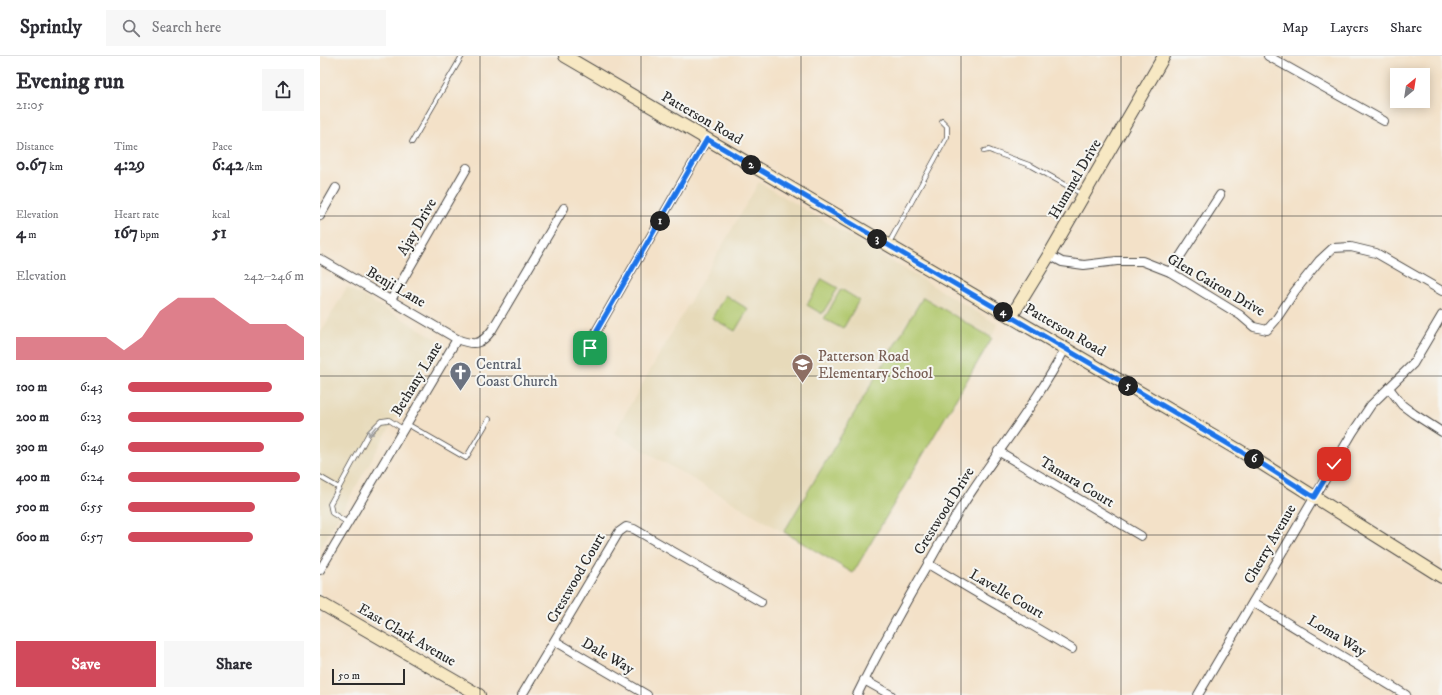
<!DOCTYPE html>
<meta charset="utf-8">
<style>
body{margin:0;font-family:"IM FELL DW Pica",serif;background:#f7f7f7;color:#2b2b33;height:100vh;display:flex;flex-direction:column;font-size:15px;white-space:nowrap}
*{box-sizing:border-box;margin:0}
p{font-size:13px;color:#7c7c81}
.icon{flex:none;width:22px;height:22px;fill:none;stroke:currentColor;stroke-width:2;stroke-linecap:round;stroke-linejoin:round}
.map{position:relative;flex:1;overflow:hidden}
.drawer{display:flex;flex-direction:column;background:#fff;width:320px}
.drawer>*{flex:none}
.needle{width:26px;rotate:30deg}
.buttons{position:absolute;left:1070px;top:12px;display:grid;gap:8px}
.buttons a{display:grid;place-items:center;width:40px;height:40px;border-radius:0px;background:#fff;box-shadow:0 2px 10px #0003;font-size:20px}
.scale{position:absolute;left:12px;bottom:10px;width:73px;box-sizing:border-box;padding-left:4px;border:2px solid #2b2b2b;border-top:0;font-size:11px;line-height:14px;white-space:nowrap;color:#2b2b2b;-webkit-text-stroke:3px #f6f6f2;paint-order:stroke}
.pin{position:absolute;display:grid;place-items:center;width:34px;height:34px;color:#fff;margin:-17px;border-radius:8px;box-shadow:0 2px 6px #0006}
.km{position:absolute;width:20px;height:20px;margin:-10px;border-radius:50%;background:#222;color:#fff;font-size:11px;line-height:20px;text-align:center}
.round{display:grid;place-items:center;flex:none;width:42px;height:42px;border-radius:0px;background:#f7f7f7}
.headline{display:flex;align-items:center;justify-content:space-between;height:68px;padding:0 16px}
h1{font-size:22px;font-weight:700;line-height:30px}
.figures{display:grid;grid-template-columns:repeat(3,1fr);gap:6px;height:68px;padding:4px 16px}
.figures div{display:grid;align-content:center}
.figures b{font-size:17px;font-weight:700}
.figures small{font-size:11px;font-weight:400}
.figures p{font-size:11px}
.chart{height:112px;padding:8px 16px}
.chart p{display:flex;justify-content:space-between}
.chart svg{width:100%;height:72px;margin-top:4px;fill:#d1495b;opacity:.7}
.action{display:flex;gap:8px;margin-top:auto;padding:8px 16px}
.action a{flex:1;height:46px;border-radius:0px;background:#d1495b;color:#fff;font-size:16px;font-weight:700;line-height:46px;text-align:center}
.action a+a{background:#f7f7f7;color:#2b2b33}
ul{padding:0 16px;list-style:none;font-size:13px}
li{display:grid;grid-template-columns:64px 48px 1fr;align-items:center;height:30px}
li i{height:10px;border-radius:5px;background:#d1495b}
header{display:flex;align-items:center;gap:24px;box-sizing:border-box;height:56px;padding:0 20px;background:#fff;border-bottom:1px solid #e1e1e2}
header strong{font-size:19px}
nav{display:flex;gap:22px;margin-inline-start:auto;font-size:14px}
.search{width:280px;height:36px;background:#f7f7f7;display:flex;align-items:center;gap:10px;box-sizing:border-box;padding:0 14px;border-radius:0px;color:#7c7c81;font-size:15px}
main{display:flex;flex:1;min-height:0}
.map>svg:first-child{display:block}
</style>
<header>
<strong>Sprintly</strong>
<div class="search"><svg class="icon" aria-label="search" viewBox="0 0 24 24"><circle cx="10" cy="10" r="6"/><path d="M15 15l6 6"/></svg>Search here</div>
<nav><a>Map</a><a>Layers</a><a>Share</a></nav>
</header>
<main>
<section class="drawer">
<div class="headline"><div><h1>Evening run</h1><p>21:05</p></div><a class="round"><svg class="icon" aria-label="share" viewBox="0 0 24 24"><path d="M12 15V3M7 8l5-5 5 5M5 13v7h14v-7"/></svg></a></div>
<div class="figures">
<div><p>Distance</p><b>0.67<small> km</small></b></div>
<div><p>Time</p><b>4:29</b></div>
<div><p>Pace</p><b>6:42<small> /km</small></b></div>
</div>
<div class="figures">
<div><p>Elevation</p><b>4<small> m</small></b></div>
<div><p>Heart rate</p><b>167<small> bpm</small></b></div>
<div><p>kcal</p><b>51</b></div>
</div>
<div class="chart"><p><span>Elevation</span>242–246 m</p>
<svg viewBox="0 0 160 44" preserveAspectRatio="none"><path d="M0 44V30L10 30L20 30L30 30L40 30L50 30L60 38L70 30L80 14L90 6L100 6L110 6L120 14L130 22L140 22L150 22L160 30V44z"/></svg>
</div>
<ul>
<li><b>100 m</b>6:43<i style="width:82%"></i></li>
<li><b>200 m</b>6:23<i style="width:100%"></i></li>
<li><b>300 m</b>6:49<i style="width:77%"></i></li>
<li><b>400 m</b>6:24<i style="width:98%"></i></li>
<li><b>500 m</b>6:55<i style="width:72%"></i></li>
<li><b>600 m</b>6:57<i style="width:71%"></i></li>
</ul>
<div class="action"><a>Save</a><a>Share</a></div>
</section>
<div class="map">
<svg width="1122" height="639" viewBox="0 0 1122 639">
<rect width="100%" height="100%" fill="#f6f6f2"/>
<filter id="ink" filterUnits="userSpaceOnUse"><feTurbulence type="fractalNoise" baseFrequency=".025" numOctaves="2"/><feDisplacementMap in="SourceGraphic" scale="8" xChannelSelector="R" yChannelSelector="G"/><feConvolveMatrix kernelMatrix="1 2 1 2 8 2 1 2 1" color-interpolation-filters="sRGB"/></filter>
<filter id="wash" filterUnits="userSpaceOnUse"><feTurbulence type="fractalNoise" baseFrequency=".012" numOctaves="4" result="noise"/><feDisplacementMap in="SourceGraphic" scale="16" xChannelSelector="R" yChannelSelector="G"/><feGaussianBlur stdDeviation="0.9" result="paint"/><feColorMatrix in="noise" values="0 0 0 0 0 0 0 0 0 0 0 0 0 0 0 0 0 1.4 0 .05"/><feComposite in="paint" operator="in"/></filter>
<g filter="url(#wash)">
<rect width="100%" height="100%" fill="#f3e1c8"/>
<g fill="#e7daba">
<path d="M439 126 677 268 672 282 533 517 294 377Z"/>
<path d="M27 231 117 283 118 288 0 493V278Z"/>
</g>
<g fill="#b1c86d" stroke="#6e7a4c">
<path d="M502 223 518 232 502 258 487 249Z"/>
<path d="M521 233 539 244 523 273 504 263Z"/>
<path d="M405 239 428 253 415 275 392 262Z"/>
<path d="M603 241 672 282 533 517 464 476Z"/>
</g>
</g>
<g filter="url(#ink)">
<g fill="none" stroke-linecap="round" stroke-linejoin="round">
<defs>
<g id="lane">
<path d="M92 86 142 0"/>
<path d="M664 95 669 94 674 96 712 110 762 138"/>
<path d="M569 187 627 81V70L622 65"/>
<path d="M87 368 146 402 169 363"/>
<path d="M0 421 19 432"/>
<path d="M28 467 12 457 10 448 49 377 61 365 69 364 83 373"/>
</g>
<g id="street">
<path d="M948 0 1064 65"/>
<path d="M0 160 16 132"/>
<path d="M729 199 742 206 764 209 797 205H822L850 216 920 259 934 271 947 274 955 265 975 235 999 205 1013 192 1031 191 1056 197 1122 235"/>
<path d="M0 203 137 283C154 290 161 289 172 274L244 152"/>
<path d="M850 216 900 139"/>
<path d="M71 244 147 112"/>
<path d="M269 292 277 274 387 83"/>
<path d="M1069 332 1082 349 1094 358 1122 376"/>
<path d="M678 395 821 480"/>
<path d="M608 508 752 593"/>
<path d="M0 514 137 283"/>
<path d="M933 546 1086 639"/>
<path d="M235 585 327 639"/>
<path d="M544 624 571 639"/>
<path d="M202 639 299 476 306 471 314 473 441 546"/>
<path d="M537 639C560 592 585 547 611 503 621 485 631 467 642 450 676 397 716 348 745 293"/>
<path d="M878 639 1033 376 1051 349 1093 308 1122 259"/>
</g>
<g id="secondary">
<path d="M245 0 939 406 1122 521"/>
<path d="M691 261 729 199 844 0"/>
<path d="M0 547 159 639"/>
</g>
</defs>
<use href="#lane" stroke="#494643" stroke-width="5.5"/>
<use href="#street" stroke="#494643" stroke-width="10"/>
<use href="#secondary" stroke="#494643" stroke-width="14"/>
<use href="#lane" stroke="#fff" stroke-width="4"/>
<use href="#street" stroke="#fff" stroke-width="8"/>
<use href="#secondary" stroke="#f7e8c3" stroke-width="12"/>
</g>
<defs><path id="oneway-shaft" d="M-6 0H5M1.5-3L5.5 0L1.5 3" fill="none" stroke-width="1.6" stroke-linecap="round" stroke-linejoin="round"/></defs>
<use stroke="#a0a0a0" href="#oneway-shaft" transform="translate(52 375) rotate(130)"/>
</g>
<g fill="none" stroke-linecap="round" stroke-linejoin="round" filter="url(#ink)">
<defs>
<path id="route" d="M270 292 277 274 387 83 939 406 994 441 1014 408"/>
</defs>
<use href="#route" stroke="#fff" stroke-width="8"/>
<use href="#route" stroke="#1a73e8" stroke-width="5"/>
</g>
<path fill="none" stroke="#2b2b2b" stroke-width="1" stroke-opacity="0.55" d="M160 0V639M321 0V639M481 0V639M641 0V639M801 0V639M962 0V639M0 160H1122M0 320H1122M0 479H1122"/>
<defs>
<symbol id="school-pin" viewBox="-11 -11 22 30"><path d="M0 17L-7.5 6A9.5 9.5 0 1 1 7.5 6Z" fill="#8d6e63" stroke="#f6f6f2"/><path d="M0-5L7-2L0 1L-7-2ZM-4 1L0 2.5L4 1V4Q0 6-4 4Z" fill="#fff"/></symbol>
<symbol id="church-pin" viewBox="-11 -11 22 30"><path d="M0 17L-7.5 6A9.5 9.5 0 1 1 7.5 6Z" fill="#6b7280" stroke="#f6f6f2"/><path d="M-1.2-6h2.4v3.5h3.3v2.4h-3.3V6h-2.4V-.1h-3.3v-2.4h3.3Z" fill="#fff"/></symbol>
</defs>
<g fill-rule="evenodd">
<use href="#school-pin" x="470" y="296" width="25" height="34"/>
<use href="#church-pin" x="128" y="304" width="25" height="34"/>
</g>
<g text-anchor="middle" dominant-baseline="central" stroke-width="4" stroke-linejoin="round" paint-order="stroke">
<g font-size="15" fill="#2b2b2b" stroke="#f6f6f2">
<text transform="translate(382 62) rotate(30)">Patterson Road</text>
<text transform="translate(755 123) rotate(-60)">Hummel Drive</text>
<text transform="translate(97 171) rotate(-60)">Ajay Drive</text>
<text transform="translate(896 229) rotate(30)">Glen Cairon Drive</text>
<text transform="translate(76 231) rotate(30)">Benji Lane</text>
<text transform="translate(745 274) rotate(30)">Patterson Road</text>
<text transform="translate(97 323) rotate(-59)">Bethany Lane</text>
<text transform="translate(757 426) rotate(31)">Tamara Court</text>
<text transform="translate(624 455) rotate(-58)">Crestwood Drive</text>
<text transform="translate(950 488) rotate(-60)">Cherry Avenue</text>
<text transform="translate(256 522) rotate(-60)">Crestwood Court</text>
<text transform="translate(687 538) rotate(30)">Lavelle Court</text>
<text transform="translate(87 579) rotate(30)">East Clark Avenue</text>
<text transform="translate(1017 580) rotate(31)">Loma Way</text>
<text transform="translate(288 600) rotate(30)">Dale Way</text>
</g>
<g font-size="15" fill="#785e54" stroke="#f6f6f2" text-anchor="start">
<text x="498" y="300">Patterson Road<tspan x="498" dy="17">Elementary School</tspan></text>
</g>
<g font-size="15" fill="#5b616d" stroke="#f6f6f2" text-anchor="start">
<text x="156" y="308">Central<tspan x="156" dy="17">Coast Church</tspan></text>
</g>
</g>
</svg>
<div class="buttons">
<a><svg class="needle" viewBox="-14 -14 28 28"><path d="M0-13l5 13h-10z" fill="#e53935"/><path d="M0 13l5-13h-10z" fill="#7c7c81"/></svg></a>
</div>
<div class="scale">50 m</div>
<div class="pin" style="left:270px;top:292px;background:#1e9e55"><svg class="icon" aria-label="arrive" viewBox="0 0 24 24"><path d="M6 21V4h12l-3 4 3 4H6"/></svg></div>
<div class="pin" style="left:1014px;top:408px;background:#d93025"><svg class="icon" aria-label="check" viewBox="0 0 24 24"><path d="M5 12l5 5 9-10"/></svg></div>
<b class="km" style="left:340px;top:165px">1</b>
<b class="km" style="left:431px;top:109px">2</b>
<b class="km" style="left:557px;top:183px">3</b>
<b class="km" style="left:683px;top:256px">4</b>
<b class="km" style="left:808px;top:330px">5</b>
<b class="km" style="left:934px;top:403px">6</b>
</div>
</main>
